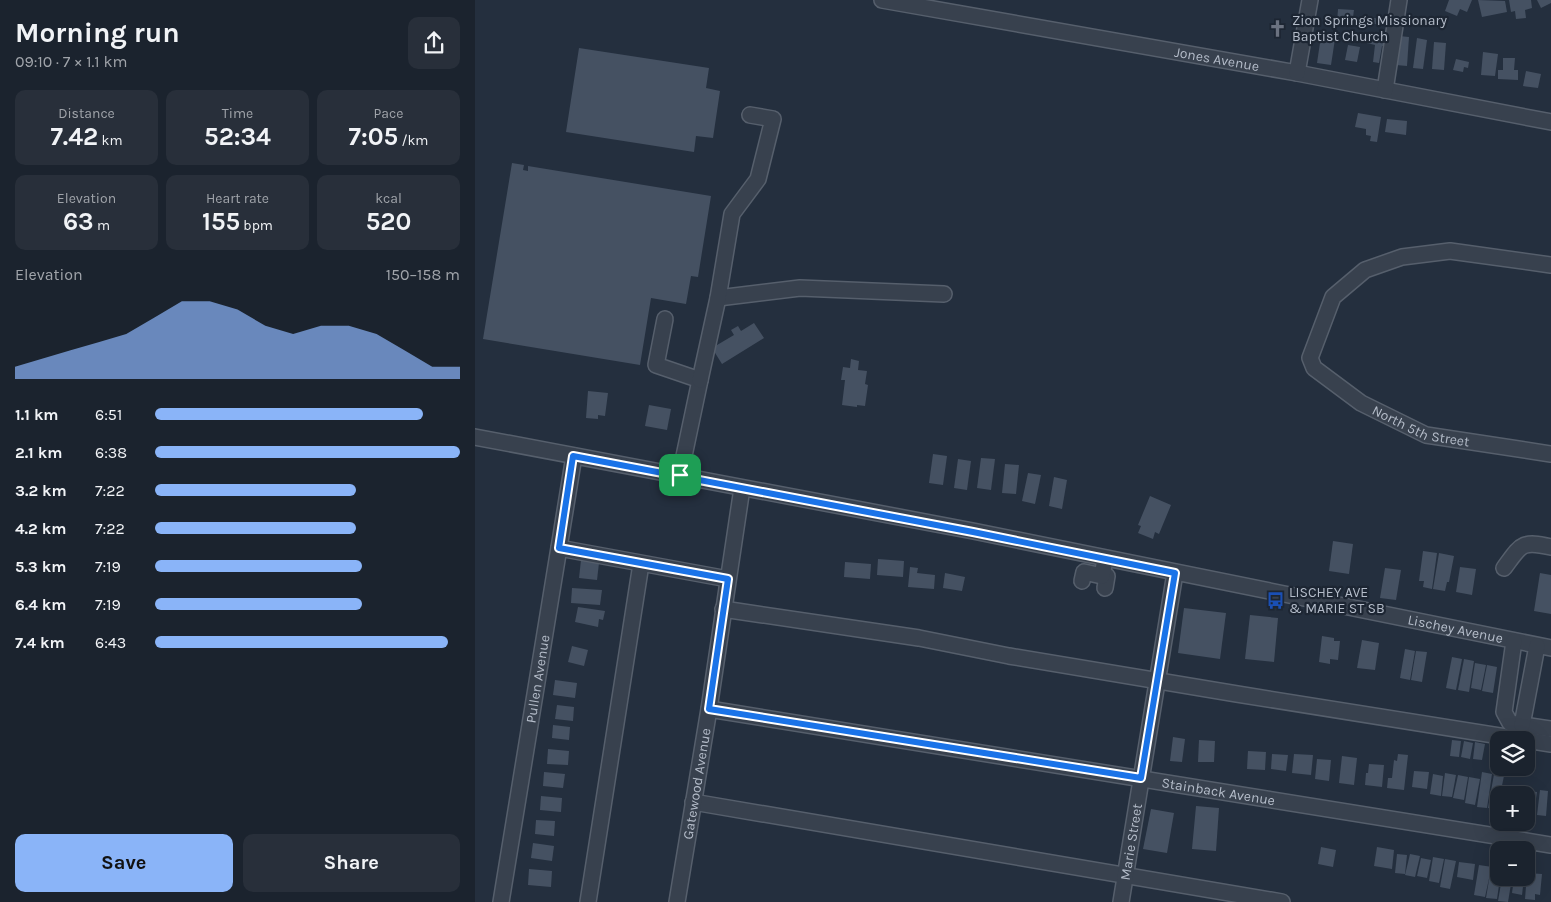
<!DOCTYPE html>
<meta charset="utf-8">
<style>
body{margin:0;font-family:Karla,sans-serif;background:#282f3a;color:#f1f3f6;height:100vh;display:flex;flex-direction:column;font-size:19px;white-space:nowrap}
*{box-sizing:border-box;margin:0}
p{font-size:16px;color:#a0a4aa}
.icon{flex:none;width:28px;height:28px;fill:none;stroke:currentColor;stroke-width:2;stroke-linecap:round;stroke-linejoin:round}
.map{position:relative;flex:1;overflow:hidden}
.panel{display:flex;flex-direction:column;background:#1b232e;width:475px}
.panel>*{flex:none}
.fabs{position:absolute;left:1015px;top:731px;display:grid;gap:10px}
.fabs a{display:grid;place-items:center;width:45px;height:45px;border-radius:10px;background:#1b232e;box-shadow:0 5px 20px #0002,0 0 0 1px #39404a;font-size:25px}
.pin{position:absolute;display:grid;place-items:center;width:42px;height:42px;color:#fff;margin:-21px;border-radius:10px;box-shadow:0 2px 8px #0006}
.round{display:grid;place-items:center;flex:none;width:52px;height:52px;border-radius:10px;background:#282f3a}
.head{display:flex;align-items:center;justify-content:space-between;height:85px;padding:0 15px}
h1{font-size:28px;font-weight:700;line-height:38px}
.stats{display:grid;grid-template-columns:repeat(3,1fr);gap:8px;height:85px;padding:5px 15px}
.stats div{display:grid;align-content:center;border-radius:10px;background:#282f3a;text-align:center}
.stats b{font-size:25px;font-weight:700}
.stats small{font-size:14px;font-weight:400}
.stats p{font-size:14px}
.chart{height:140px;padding:10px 15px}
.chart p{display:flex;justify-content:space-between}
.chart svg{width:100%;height:90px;margin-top:5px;fill:#8ab4f8;opacity:.7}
.action{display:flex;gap:10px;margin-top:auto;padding:10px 15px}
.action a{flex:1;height:58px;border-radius:10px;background:#8ab4f8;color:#111;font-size:20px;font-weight:700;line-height:58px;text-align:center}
.action a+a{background:#282f3a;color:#f1f3f6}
ul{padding:0 15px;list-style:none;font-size:16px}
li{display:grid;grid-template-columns:80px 60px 1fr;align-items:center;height:38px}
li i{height:12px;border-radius:6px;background:#8ab4f8}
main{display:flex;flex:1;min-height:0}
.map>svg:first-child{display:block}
</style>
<main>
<section class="panel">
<div class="head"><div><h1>Morning run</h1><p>09:10 · 7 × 1.1 km</p></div><a class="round"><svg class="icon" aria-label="share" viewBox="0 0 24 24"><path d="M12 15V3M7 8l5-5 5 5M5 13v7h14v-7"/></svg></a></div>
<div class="stats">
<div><p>Distance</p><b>7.42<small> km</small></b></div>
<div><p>Time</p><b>52:34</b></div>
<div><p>Pace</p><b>7:05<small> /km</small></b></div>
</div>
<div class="stats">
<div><p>Elevation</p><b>63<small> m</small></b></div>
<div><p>Heart rate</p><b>155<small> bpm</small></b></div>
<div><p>kcal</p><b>520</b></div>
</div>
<div class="chart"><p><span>Elevation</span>150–158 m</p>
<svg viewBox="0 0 160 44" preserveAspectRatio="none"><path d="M0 44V38L10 34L20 30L30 26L40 22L50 14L60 6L70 6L80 10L90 18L100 22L110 18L120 18L130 22L140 30L150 38L160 38V44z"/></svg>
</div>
<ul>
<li><b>1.1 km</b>6:51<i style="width:88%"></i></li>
<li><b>2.1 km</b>6:38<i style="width:100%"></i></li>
<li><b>3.2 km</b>7:22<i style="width:66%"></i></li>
<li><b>4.2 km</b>7:22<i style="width:66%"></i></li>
<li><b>5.3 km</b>7:19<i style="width:68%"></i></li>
<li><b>6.4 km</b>7:19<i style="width:68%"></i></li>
<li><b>7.4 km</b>6:43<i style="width:96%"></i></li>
</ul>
<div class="action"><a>Save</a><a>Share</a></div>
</section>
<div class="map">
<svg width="1076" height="902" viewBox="0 0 1076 902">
<rect width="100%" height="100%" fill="#242f3e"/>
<g fill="#455162">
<path d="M974 0H997L992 12 985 9 982 16 970 11Z"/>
<path d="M1003 0 1030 1 1032 12 1007 17Z"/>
<path d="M1034 0H1056L1057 8 1050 10 1051 18 1041 19 1040 11 1036 12Z"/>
<path d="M1062 0H1076V3L1066 8Z"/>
<path d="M863 9 879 10 877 24 862 23Z"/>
<path d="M899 18 908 19 907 25 899 24Z"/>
<path d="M893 35 913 38 912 47 907 46 904 63 898 62 900 45 892 43Z"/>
<path d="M846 36 860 39 856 65 842 63Z"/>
<path d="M924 36 934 37 932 66 921 65Z"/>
<path d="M942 38 952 40 948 69 938 68Z"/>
<path d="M959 42 971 43 969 70 957 69Z"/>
<path d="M873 45 885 47 882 62 870 60Z"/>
<path d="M104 48 234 68 231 88 245 91 238 138 221 136 219 152 91 132Z"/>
<path d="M1008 52 1023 54 1020 76 1006 75Z"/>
<path d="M1028 58H1040L1039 70H1043V80L1023 79V70H1028Z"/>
<path d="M981 59 994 62 993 68 989 67 988 72 978 70Z"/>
<path d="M1051 71 1066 74 1063 88 1048 86Z"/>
<path d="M883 113 906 117 902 142 895 141 896 136 891 135V129L880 127Z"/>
<path d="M912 119 932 121 931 135 910 132Z"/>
<path d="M37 163 49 165 48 170 53 171V166L236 196 223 277 216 276 211 304 176 298 165 365 8 339Z"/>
<path d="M279 323 289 338 247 364 237 348 259 335 256 330 263 326 266 331Z"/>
<path d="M376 359 384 361 383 370 392 371 390 384 393 385 390 406 382 405V407L367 405 370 380H366L368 367 375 368Z"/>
<path d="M113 391 133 393 130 416 123 415V419L111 418Z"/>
<path d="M174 405 196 409 192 430 170 426Z"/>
<path d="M458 454 472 456 468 485 454 483Z"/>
<path d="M506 458 520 459 516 490 502 488Z"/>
<path d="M483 459 496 461 492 490 479 488Z"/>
<path d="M530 464 544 465 541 494 527 493Z"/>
<path d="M553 473 566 475 560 504 547 501Z"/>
<path d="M579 477 592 480 587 509 574 506Z"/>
<path d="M675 496 696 505 684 534 680 532 678 539 663 533 666 526 663 525Z"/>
<path d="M858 541 878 544 874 574 854 571Z"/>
<path d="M948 551 962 553 957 589 948 587 949 581H944Z"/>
<path d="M964 553 979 556 974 582H972L970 591 958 589Z"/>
<path d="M403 559 429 561 428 577 402 575Z"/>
<path d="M106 560 124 563 122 580 104 578Z"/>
<path d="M370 562 396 564 395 579 369 577Z"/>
<path d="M435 567 443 568 442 573 460 575 459 589 433 587Z"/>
<path d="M985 567 1001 569 997 595 981 592Z"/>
<path d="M910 568 926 570 921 600 905 598Z"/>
<path d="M470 573 490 577 487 591 468 588Z"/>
<path d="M1065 573 1076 575V614L1059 611Z"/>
<path d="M97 588 127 590 125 605 96 603Z"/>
<path d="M103 607 130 611 128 620 124 619 123 627 100 622Z"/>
<path d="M709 608 751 613 745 659 703 653Z"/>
<path d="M775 615 803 618 799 662 770 659Z"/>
<path d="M847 636 859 638V641H865L863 660 855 659V664L844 662Z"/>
<path d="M887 640 904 643 900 670 882 668Z"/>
<path d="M97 646 113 650 109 666 93 662Z"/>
<path d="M930 649 940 651 935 680 925 678Z"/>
<path d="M941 651 952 652 947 682 936 680Z"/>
<path d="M977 657 987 659 981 690 971 688Z"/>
<path d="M989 659 999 661 994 692 983 690Z"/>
<path d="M1000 663 1011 665 1006 690 996 688Z"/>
<path d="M1012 665 1022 667 1018 693 1007 691Z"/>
<path d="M80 680 102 683 100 698 78 695Z"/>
<path d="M82 705 99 707 98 721 80 719Z"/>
<path d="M78 725 95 727 94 740 77 738Z"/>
<path d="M698 737 710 739 707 762 695 761Z"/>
<path d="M724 740 740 741 739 762H723Z"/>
<path d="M977 740 986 741 984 757 975 756Z"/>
<path d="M989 741 998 743 995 759 986 757Z"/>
<path d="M1000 742 1010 744 1007 760 998 759Z"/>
<path d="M73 749 94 751 93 765 72 764Z"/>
<path d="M773 751 791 752 790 770 772 769Z"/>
<path d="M797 754 813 755 811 771 796 769Z"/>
<path d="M819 754 838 755 836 775 817 773Z"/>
<path d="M923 754 933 755 929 790 912 788 913 778H917L919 760 922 761Z"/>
<path d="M867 756 882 758 879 785 864 783Z"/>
<path d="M842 759 856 760 854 781 840 779Z"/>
<path d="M894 764 909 765 907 787 890 785 891 773H893Z"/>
<path d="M939 771 954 772 952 789 937 787Z"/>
<path d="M69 772 90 774 88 788 68 786Z"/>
<path d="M1007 772 1017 774 1012 808 1002 807Z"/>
<path d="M970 773 981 775 977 797 967 796Z"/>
<path d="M958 774 968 776 966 796 955 794Z"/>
<path d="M1019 774 1029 776 1025 795H1024L1023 809 1013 808Z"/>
<path d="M983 775 993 777 989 800 978 798Z"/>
<path d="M994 777 1005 779 1000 805 990 803Z"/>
<path d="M1065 790 1073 791 1071 816 1062 815Z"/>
<path d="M1053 791 1062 792 1058 817 1051 815Z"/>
<path d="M66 796 87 798 86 812 65 810Z"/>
<path d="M721 806 744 808 741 851 717 849Z"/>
<path d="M676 809 699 813 692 853 668 849Z"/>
<path d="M61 820 80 821 79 836 60 834Z"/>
<path d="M58 843 79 846 77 861 56 858Z"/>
<path d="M846 847 861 850 858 867 843 864Z"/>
<path d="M902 847 919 850 917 869 899 866Z"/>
<path d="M922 854 932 855 930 874 920 873Z"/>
<path d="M935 854 945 856 940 877 930 875Z"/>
<path d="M958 857 969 859 964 883 954 881Z"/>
<path d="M946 858 956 860 952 878 942 876Z"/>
<path d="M970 859 981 861 975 889 965 887Z"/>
<path d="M984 862 1000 864 998 880 982 877Z"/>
<path d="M1004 865 1024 868 1025 878 1022 899 1011 898 1015 874 1010 897 999 895Z"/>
<path d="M54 869 77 871 76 887 53 885Z"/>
<path d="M1052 873 1067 874 1065 895 1060 894V900L1050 899Z"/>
<path d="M1027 878H1037L1033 902 1023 901Z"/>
<path d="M1039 878H1049L1047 895 1037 893Z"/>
</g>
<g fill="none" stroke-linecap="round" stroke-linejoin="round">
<defs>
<g id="minor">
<path id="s1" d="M407 0 822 73 1076 122"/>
<path d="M822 73 835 0"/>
<path d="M910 90 924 0"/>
<path id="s2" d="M1076 265 975 251 927 257 890 270 858 297 835 358 839 368 886 403 951 435 1076 454"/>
<path d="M243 298 325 288 469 294"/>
<path d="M190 319 181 365 225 380 205 475"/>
<path d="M225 380 243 298 257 214 283 179 298 119 275 115"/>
<path id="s3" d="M0 437 498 531 1076 648"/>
<path d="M84 548 253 579"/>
<path d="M1029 568C1046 545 1046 540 1076 547"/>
<path d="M627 576H632L630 588"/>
<path d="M607 581 609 572 627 576 630 559"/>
<path d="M248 609 444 638 534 656 762 694 1050 740"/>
<path d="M1039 641 1029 712 1035 723 1076 729"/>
<path id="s4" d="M234 709 1076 845"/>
<path d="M1047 725 1062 646"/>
<path d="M1051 740 1076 744"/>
<path d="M218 802 807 902"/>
<path id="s5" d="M26 902 99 456"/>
<path d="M113 902 166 564"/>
<path id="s6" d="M202 902 234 709 267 488"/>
<path id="s7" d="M646 902 700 573"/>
</g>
</defs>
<use href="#minor" stroke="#565f6c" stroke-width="18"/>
<use href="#minor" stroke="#38414e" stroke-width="15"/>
</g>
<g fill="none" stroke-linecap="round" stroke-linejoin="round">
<defs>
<path id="route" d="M98 456 498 532 700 573 666 778 234 709 253 579 84 548Z"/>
</defs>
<use href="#route" stroke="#fff" stroke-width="10"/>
<use href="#route" stroke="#1a73e8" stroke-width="6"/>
</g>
<defs>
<symbol id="church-bare" viewBox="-9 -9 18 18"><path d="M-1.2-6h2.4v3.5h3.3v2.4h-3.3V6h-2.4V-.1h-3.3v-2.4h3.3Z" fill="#6b7280" stroke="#1d2633" stroke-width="2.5" paint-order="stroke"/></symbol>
<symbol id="bus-bare" viewBox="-9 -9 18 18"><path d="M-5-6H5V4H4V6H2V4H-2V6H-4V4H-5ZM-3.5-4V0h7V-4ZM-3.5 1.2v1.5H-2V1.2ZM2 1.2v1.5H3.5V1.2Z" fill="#1a4fb4" stroke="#1d2633" stroke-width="2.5" paint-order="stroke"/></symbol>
</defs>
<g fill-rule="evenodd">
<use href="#church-bare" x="790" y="16" width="25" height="25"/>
<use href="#bus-bare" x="788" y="588" width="25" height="25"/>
</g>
<g text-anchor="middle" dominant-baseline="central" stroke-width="4.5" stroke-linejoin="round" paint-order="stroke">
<g font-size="14" fill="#b4bcc9" stroke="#1d2633" text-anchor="start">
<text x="817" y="20">Zion Springs Missionary<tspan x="817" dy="16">Baptist Church</tspan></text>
<text x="814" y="592">LISCHEY AVE<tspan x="814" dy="16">&amp; MARIE ST SB</tspan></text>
</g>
<g font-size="14" fill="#b4bcc9" stroke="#1d2633">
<text stroke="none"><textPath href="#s1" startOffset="340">Jones Avenue</textPath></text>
<text stroke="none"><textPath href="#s2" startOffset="431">North 5th Street</textPath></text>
<text stroke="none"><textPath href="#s3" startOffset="999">Lischey Avenue</textPath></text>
<text stroke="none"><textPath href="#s5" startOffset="226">Pullen Avenue</textPath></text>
<text stroke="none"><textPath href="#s6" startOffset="120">Gatewood Avenue</textPath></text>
<text stroke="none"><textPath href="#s4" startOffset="516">Stainback Avenue</textPath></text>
<text stroke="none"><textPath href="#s7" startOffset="61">Marie Street</textPath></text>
</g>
</g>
</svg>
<div class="fabs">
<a><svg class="icon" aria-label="layers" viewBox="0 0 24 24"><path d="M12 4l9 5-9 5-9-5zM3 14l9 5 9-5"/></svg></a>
<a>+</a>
<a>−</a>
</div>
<div class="pin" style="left:205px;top:475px;background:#1e9e55"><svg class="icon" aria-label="arrive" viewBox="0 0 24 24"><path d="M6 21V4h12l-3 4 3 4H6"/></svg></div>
</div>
</main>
